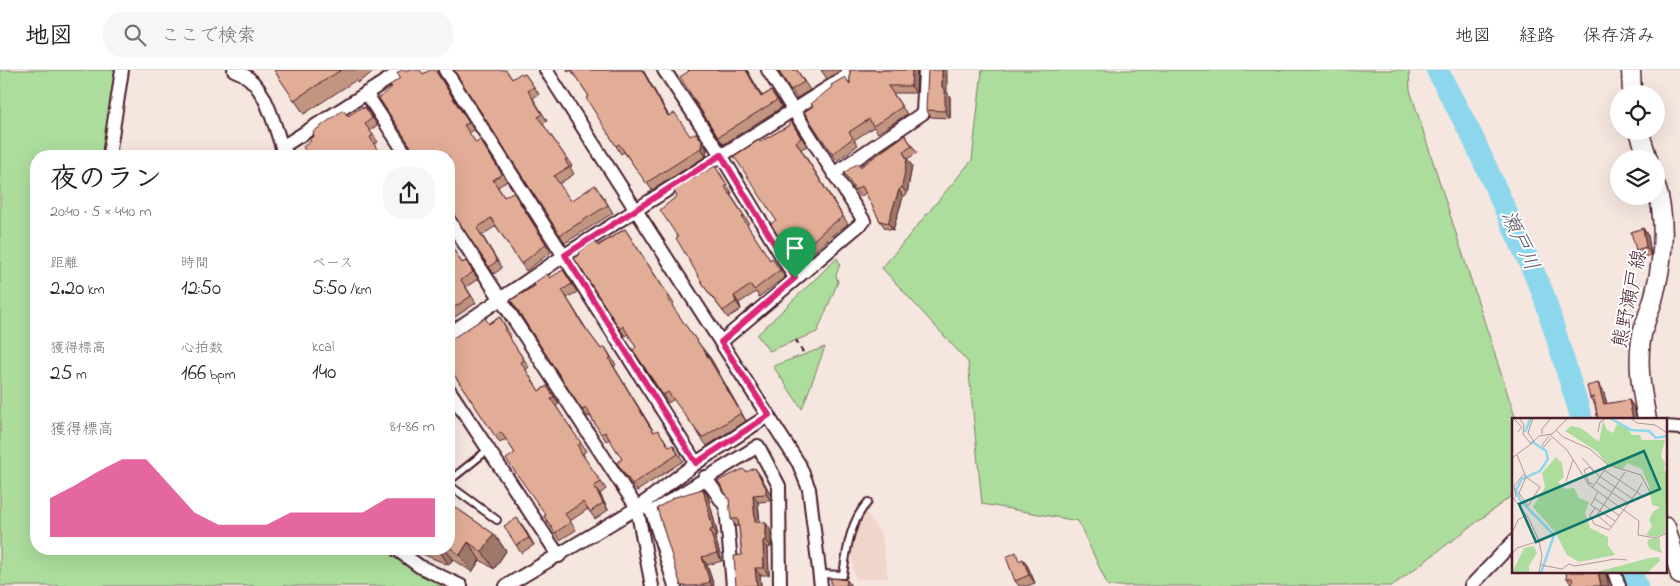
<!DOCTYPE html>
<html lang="ja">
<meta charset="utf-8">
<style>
body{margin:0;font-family:"Indie Flower","Klee One",sans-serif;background:#f6f6f6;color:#202124;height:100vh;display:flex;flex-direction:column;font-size:19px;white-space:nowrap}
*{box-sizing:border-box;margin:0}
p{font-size:16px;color:#757577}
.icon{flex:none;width:28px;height:28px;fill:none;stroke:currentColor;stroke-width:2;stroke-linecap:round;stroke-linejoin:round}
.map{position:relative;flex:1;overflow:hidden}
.sheet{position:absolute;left:30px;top:80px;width:425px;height:405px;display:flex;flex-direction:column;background:#fff;border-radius:20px;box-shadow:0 5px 20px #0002}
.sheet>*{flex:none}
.tools{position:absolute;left:1610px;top:15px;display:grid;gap:10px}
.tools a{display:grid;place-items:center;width:55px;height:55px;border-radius:50%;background:#fff;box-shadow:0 5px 20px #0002;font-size:25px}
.pin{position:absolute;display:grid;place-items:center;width:42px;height:42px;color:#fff;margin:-51px -21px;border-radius:50% 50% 50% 0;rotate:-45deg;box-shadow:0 0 5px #0007}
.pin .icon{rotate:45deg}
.round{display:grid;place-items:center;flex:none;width:52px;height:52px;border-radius:20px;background:#f6f6f6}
.summary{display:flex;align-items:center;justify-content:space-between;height:85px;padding:0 20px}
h1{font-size:28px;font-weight:600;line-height:38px}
.metrics{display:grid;grid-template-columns:repeat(3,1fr);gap:8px;height:85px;padding:5px 20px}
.metrics div{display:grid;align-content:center}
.metrics b{font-size:21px;font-weight:600}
.metrics small{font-size:14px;font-weight:400}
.metrics p{font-size:14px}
.chart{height:140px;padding:10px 20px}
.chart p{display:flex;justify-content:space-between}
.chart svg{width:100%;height:90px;margin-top:5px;fill:#db2777;opacity:.7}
header{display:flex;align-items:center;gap:30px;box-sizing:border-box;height:70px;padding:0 25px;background:#fff;border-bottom:1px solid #e0e0e0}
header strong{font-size:24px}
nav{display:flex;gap:28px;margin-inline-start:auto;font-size:18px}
.search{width:350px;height:45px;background:#f6f6f6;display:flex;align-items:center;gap:12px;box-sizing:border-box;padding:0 18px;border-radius:20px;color:#757577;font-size:19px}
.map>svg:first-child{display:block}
</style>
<header>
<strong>地図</strong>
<div class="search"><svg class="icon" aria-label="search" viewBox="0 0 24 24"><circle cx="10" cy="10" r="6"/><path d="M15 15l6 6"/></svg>ここで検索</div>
<nav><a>地図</a><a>経路</a><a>保存済み</a></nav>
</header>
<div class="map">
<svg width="1680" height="516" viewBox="0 0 1680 516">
<rect width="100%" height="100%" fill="#f6e6e0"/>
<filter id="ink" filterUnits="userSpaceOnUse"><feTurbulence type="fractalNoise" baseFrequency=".02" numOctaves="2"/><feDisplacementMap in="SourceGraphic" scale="10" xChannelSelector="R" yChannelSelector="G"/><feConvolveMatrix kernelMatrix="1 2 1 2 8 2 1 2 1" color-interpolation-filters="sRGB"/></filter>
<g filter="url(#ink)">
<path fill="#f0d5ca" d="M860 433 882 466 888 508 857 509 854 505 848 453Z"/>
<g fill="#acdd9d" stroke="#7b7e64">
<path d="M0 0H125L109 86H36V479H399L403 488 446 516H0Z"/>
<path d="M982 0H1409L1410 20 1516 350H1514V424L1392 516H1108L1078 451 982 434 968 292 882 198 972 90Z"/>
<path d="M837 188 840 194 836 205 838 212 817 262 769 281 757 265Z"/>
<path d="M825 277 802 339 773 296Z"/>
</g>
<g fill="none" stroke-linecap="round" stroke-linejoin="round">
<g stroke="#8dd7ed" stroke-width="22">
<path d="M1437 0 1472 66 1543 223 1582 350"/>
<path d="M1631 502 1637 516"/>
</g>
<defs>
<g id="lane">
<path d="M274 86 282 77"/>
<path d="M449 411 489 379"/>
<path d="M449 415 497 450"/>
<path d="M820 504 843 505C847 478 850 451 868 432"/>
</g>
<g id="street">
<path d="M234 0C265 10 272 49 282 77"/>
<path d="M445 0 696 393"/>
<path d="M546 0 799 394 809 419 821 516"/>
<path d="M664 0 721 85 795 208"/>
<path d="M366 23 407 86"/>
<path d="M111 86 110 79 122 0"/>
<path d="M288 86 282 77 403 0"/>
<path d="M835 103 923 43 925 0"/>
<path d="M449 150 637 438 652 516"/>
<path d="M449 264 565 185 848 5V0"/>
<path d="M721 272 864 151 768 0"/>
<path d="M449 320 559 486"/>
<path d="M1666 357 1680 358"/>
<path d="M705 407 726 437 733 516"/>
<path d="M646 437 652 442 675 516"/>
<path d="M652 442 758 376 779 416 780 516"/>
<path d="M396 479 419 496 461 516"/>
<path d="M1614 502 1619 516"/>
<path d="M506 516 637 438 696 393 769 345"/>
<path d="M1471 516 1514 471"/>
</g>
<g id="secondary">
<path d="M1631 0 1632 24"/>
<path d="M1639 61 1648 89"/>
<path d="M1647 350C1642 322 1637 298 1641 270 1643 256 1649 243 1653 230 1663 193 1668 154 1656 116"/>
<path d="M1666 457 1680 505"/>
</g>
</defs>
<use href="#lane" stroke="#4a1f2b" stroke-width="10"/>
<use href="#street" stroke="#4a1f2b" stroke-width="16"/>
<use href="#secondary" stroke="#4a1f2b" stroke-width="21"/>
<path stroke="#4a1f2b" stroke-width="2.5" stroke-dasharray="5 4" stroke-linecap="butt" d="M796 270 804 284"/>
<use href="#lane" stroke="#fff" stroke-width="6"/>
<use href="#street" stroke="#fff" stroke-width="12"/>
<use href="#secondary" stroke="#fff" stroke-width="18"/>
</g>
<g fill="#c29581" stroke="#4a1f2b">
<path d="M274 0H376L357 13 356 10 304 44Z"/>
<path d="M435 0 474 60 469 63 476 73 485 77 507 111 498 117 504 127 518 129 551 182 526 201 496 156 482 165 502 198 494 204 449 137V86L392 17 400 8 423 4Z"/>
<path d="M506 0 512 9 525 4 539 24 533 28 547 51 543 54 572 96 570 97 574 104 559 114 571 131 601 123 613 143 565 173 560 165Z"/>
<path d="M566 0H643L669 46 690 66 707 79 706 86 652 120 624 82 621 84 616 76 589 26 571 0 568 2Z"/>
<path d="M688 0H747L762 26 771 21 782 37 724 74 718 67Z"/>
<path d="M778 0H797L810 20 797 28Z"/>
<path d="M821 0H840V1L827 9Z"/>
<path d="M850 0H917L916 23H893L907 44 878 63 874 57 854 70 858 75 837 91 804 42 850 14Z"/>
<path d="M947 22 950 27V48L931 47 926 40Z"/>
<path d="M365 37 377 55 370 61 378 72 375 74 348 46Z"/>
<path d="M791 51 807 76 801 79 848 154 835 163 800 194 796 193 790 186 776 150 760 72 788 56Z"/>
<path d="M905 65 917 83 907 89 912 96 907 124 903 127 893 160 885 158 880 151 866 123 860 127 844 103 860 97Z"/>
<path d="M720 103 732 123 730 124 749 153 747 155 770 190 772 188 785 207 759 227 756 222 739 233 741 239 728 248 706 219 678 167 677 126 694 109Z"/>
<path d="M1643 158 1648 166 1651 185 1641 188 1636 180Z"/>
<path d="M625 159 674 234 672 236 688 259 711 289 746 351 707 376 674 329 668 333 633 280 636 277 628 264 625 266 620 259 598 175Z"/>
<path d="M449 172 462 193 466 191 478 209 466 217 476 233 449 251Z"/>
<path d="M550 208H568L577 222 567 228 587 260 601 279 605 277 610 285 616 295 614 297 652 360 654 362 663 367 669 377 673 375 683 391 637 421 617 393 622 389 610 369 606 371 590 346 588 347 582 340 535 216Z"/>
<path d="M500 247 511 265 509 267 529 297 526 300 539 321 547 316 559 334 556 336 586 381 583 383 585 389 606 419 600 424 608 440 595 449 588 439 570 451 576 460 560 470 544 446 546 445 515 383 506 369 500 373 449 297 450 269 489 253Z"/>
<path d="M1598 313 1603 320 1607 334 1629 330 1634 338 1637 350H1598L1595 335 1590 328Z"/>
<path d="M449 345 452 349 450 351 453 355 449 359Z"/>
<path d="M746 402 760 405 771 425V431L758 432 760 453 771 461V477L768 478 769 505H760L761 516H736L742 485 739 456H736L731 449Z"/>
<path d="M703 419 708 426 718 466 715 467 722 491 707 495 714 516H681Z"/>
<path d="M449 433 494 464 506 481 494 499 480 490 472 502 453 489 449 495 420 483 417 479H449Z"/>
<path d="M523 456 534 475 521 483 516 475Z"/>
<path d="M1023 489 1028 497 1035 513 1027 516H1019L1015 511 1021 490Z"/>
<path d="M1606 504 1609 516H1572L1567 508Z"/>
</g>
<g fill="#9e7969" stroke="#4a1f2b">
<path d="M642 0H643L673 54 668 46Z"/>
<path d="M746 0H747L767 34 761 27Z"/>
<path d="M912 0H917L916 23 911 16Z"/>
<path d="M942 0H947V22L950 27V48L945 41 942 17Z"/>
<path d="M701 70 707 79 706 86 701 78Z"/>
<path d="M903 82 912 96 907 124 902 117Z"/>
<path d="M899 120 903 127 893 160 888 153Z"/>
<path d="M1643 158 1648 166 1651 185 1646 177Z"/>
<path d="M734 226 739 233 741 239 736 232Z"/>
<path d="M705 282 711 289 746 351 741 343Z"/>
<path d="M609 289 614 297 656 365 650 357Z"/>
<path d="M1598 313 1603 320 1609 341 1604 334Z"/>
<path d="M1629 330 1634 338 1637 350H1633Z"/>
<path d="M755 398 760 405 771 425V431L766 424Z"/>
<path d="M594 416 600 424 608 440 603 433Z"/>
<path d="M703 419 708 426 718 466 713 459Z"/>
<path d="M753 425 758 432 760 459 755 452Z"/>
<path d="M517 448 523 456 534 475 529 468Z"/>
<path d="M766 453 771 461V477L766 470Z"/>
<path d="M710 460 715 467 722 491 717 483Z"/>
<path d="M494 464 506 481 494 499 482 482Z"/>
<path d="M763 471 768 478 769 505 764 498Z"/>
<path d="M468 472 480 490 472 502 460 485Z"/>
<path d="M438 479H445L453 489 449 495Z"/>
<path d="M702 487 707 495 714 516H712L710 512Z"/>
<path d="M1023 489 1028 497 1035 513 1029 505Z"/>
<path d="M755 498 760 505 761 516H757Z"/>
<path d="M1598 502H1605L1606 504 1609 516H1601Z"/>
<path d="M847 510 851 516H846Z"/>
</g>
<g fill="#e2ad96" stroke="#4a1f2b">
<path d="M274 0H341L294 30Z"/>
<path d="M402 0H420L423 4 430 0H435L469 53 464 55 476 73 480 70 502 104 493 110 504 127 513 122 546 174 521 194 491 148 477 158 497 191 489 197 449 137V86H417L379 28 392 17 390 15 400 8 397 3Z"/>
<path d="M454 0H506L512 9 521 3 523 5 525 4 534 17 528 21 542 44 538 47 567 89 565 90 569 97 554 106 571 131 595 115 608 135 560 165Z"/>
<path d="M571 0H642L668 46 675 43 690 66 696 63 702 71 701 78 646 113 619 74 616 76 586 28 589 26Z"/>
<path d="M688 0H746L761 27 771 21 777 30 718 67 680 7 689 1Z"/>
<path d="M778 0H797L804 12 791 20Z"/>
<path d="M850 0H912L911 16H888L902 37 873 56 869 49 849 62 853 68 832 84 804 42 813 36 811 34 832 17 831 15 845 7 850 14Z"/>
<path d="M928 0H942V17L945 20V41L926 40Z"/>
<path d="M362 37 363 39 365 37 372 48 365 54 373 65 370 67 381 86H309L303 77 311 71 309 69 314 66 313 62 343 40 348 46Z"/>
<path d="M791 51 801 68 796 72 843 147 829 156 795 187 790 186 771 154 776 150 734 86 759 70 760 72 788 56Z"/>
<path d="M905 65 912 76 903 82 907 89 902 117 899 120 888 153 880 151 862 116 855 120 844 103 858 93 860 97Z"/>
<path d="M268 82 272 86H263Z"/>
<path d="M715 96 727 115 725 117 744 146 742 147 770 190 772 188 780 200 754 220 751 215 734 226 736 232 723 241 706 219 676 168 678 167 660 140 677 126 671 117 691 104 693 109Z"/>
<path d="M1643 158 1646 177 1636 180 1631 162Z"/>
<path d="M625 159 669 227 667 228 686 256 705 282 741 343 702 368 668 322 663 325 633 280 636 277 623 256 620 259 574 188 580 184 579 182 595 171 598 176Z"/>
<path d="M449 173 462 193 466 191 473 202 461 210 471 226 449 241Z"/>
<path d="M563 200 572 214 562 220 583 255 601 279 605 277 611 288 609 289 650 357 654 362 658 360 669 377 673 375 678 384 632 414 617 393 622 389 605 362 601 364 586 338 582 340 511 230 535 216 534 213 547 204 550 208Z"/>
<path d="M500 247 506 258 504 259 524 290 521 292 539 321 547 316 554 327 551 329 581 373 578 375 580 381 601 412 594 416 603 433 590 442 583 432 565 444 571 452 555 463 544 446 546 445 506 389 515 383 501 362 495 366 449 297V267L450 270 481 250 485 248 489 254Z"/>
<path d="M1598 313 1604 334 1629 330 1633 350H1598L1594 327 1590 328 1587 316Z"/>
<path d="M755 398 766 418V424L753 425 755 452 766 453V470L763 471 764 498H755L757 516H736L734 486 742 485 738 449H731L729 429 718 411 743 399 746 402Z"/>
<path d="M703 419 713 459 710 460 717 483 702 487 710 512 698 516H681L657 438 675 427Z"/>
<path d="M449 433 494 464 482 482 468 472 460 485 449 477Z"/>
<path d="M517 448 529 468 516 475 504 456Z"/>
<path d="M1016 482 1019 491 1023 489 1029 505 1015 511 1006 487Z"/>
<path d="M1566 502H1598L1601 516H1573L1572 508H1567Z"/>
<path d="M831 508 847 510 846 516H831Z"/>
</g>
</g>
<g fill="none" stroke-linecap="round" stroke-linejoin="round" filter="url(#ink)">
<defs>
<path id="route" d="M721 85 795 208 721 272 769 345 696 393 565 185Z"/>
</defs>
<use href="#route" stroke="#fff" stroke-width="10"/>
<use href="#route" stroke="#db2777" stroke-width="6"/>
</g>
<g text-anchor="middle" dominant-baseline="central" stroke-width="4" stroke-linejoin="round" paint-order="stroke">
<g font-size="20" fill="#4a1f2b" stroke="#fff">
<text transform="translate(1631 229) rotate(-78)">熊野瀬戸線</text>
</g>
<g font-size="21" font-style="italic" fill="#5e5665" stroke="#fff">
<text transform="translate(1519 171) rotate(66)">瀬戸川</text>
</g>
</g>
<g transform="translate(1512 348)">
<rect width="155" height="155" fill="#f6e6e0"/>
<path d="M91 3 95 12 101 15 105 6 114 9 120 17H128L130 22H153L149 38 153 45 152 54 155 50 153 115 144 119 134 117 140 108 137 102 141 94 148 89 140 87 137 68 130 51 115 45 110 52 94 46 86 34 53 13 59 8 69 10 87 24ZM44 39 50 45 52 59 46 64 54 71 62 70 67 80 77 84 73 95 78 110 96 119V127L103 137 67 144 55 137 43 114 21 89 33 69 30 55ZM148 120V129L150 135 138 131 135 125 137 121ZM22 128 25 135 17 148V155H0L12 130ZM137 140 147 139 148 143 135 155H81Z" fill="#acdd9d"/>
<path fill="none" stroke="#8dd7ed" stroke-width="2.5" d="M98 0 119 12 137 13 144 20 155 18M13 14 19 0M19 23 34 33 36 41 28 53 10 61 4 72 8 82 42 117 29 155"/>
<path fill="none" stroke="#b19698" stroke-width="1" d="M1 0 10 9 6 14M21 0 16 15 22 23M118 0 125 5 143 7 155 15M44 12 51 19 78 31 96 47 80 70M86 14 88 4 93 1M30 16V11L39 0M37 16 55 32 77 67 127 103 126 117 144 120 155 115M37 18 30 27 32 29 39 20M19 26 27 18 40 16 56 0M5 37 14 59 28 69 16 88 7 75 14 59M0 40 19 26 11 16 12 7 7 0M70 40 87 58 121 81M96 47 129 57 139 76 130 78 125 74 130 65M54 63 61 42M84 64 117 86M81 66 77 65 72 52 78 49 81 53M86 74 79 87 103 103M0 78 17 101 27 123 30 138 27 155M4 79 2 68 12 56M83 81 108 98M83 90 78 97 82 106 97 112 125 74 92 52M99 109 85 97 113 54M0 115 6 102 14 97M0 136 5 130 27 123M29 147 50 151 57 146 63 148 103 141 115 142"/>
<path fill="#0f766e" fill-opacity="0.15" stroke="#0f766e" stroke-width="2.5" d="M132 33 148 71 24 124 7 86Z"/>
<rect width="155" height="155" fill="none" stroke="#4a1f2b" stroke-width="2.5"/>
</g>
</svg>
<div class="tools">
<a><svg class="icon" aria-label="locate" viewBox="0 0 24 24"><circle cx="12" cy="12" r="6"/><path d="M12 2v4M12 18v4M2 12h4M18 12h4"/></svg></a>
<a><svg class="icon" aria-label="layers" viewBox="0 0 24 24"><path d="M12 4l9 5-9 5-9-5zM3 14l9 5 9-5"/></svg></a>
</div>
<div class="pin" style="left:795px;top:208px;background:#1e9e55"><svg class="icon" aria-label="arrive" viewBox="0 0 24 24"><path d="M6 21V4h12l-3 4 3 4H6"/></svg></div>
<section class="sheet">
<div class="summary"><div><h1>夜のラン</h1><p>20:40 · 5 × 440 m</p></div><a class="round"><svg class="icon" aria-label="share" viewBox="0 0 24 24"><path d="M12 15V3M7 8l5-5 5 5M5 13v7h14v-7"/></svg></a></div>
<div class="metrics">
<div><p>距離</p><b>2.20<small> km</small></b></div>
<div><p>時間</p><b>12:50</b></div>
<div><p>ペース</p><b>5:50<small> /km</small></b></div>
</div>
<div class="metrics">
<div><p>獲得標高</p><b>25<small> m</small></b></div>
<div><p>心拍数</p><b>166<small> bpm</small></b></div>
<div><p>kcal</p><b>140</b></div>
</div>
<div class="chart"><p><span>獲得標高</span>81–86 m</p>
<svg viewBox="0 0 160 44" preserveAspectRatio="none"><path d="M0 44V25L10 19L20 12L30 6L40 6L50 19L60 32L70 38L80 38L90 38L100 32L110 32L120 32L130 32L140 25L150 25L160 25V44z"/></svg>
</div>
</section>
</div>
